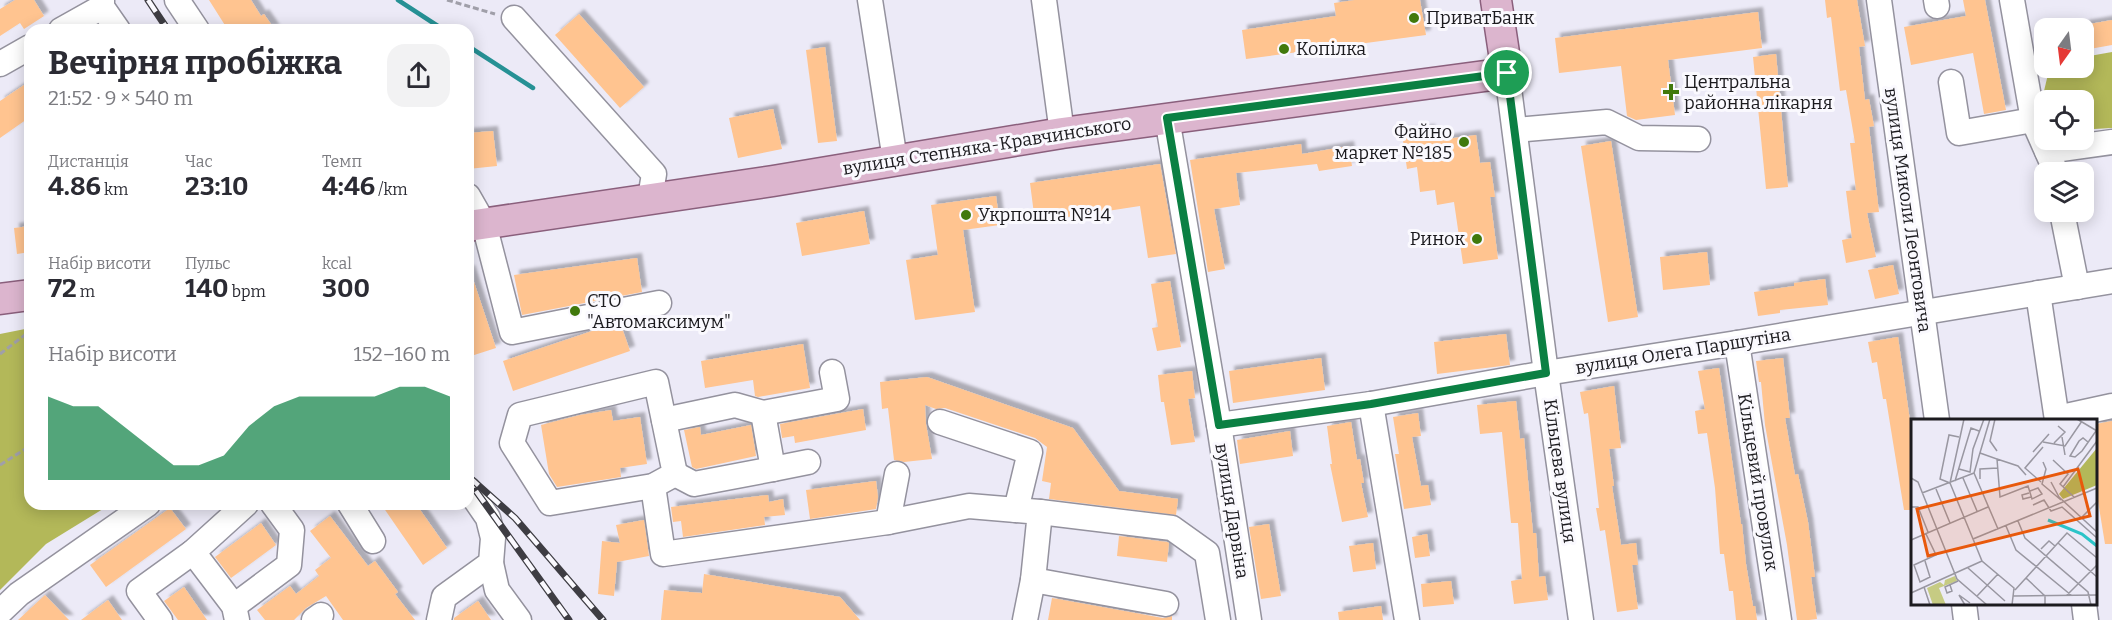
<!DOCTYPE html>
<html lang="uk">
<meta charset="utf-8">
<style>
body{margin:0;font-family:Bitter,serif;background:#f2f2f3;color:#2b2b33;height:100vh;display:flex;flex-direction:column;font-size:22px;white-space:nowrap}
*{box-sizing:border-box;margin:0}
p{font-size:20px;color:#7c7c81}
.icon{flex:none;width:33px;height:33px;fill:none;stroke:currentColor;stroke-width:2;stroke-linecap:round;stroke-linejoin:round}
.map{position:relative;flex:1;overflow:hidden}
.drawer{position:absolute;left:24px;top:24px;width:450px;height:486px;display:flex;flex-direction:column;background:#fff;border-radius:18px;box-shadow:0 3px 15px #0003}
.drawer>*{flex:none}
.needle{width:39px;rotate:194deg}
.controls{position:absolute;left:2034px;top:18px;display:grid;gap:12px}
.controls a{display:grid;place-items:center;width:60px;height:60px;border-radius:12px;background:#fff;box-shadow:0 3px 15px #0003;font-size:30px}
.pin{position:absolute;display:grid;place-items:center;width:51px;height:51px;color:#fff;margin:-26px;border:3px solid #fff;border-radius:50%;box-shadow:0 2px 6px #0007}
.round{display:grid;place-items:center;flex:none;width:63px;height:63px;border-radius:18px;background:#f2f2f3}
.overview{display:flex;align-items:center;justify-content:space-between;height:102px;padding:0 24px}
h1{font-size:33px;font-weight:700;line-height:45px}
.stats{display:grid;grid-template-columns:repeat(3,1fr);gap:9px;height:102px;padding:6px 24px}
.stats div{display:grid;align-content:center}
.stats b{font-size:26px;font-weight:700}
.stats small{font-size:16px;font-weight:400}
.stats p{font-size:16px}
.chart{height:168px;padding:12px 24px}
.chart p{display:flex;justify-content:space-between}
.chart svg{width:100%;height:108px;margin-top:6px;fill:#0b8043;opacity:.7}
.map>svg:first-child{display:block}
</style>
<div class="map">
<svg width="2112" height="620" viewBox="0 0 2112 620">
<defs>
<filter id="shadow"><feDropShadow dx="5" dy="-5" stdDeviation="1.5" flood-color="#0004"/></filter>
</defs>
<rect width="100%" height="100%" fill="#eceaf7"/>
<g fill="#b3b859">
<path d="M2112 52V128L2094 129 2084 125V100H2052L2044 91 2049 70 2053 68H2084V57Z"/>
<path d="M30 328V504H111L46 544 0 590V334Z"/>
</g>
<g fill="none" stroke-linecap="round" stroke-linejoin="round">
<g stroke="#269195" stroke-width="4.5">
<path d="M398 0 444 30"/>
<path d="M468 46 533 88"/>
</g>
</g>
<g fill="#ffc490" filter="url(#shadow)">
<path d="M15 0H34L44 16 24 29 20 23 0 36V9Z"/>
<path d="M209 0H251L261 16 264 14 275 30H228Z"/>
<path d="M1355 0H1420L1426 35 1246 59 1242 30 1336 16 1334 3Z"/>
<path d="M1825 0H1857L1865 46 1859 47 1865 100 1869 99 1874 126 1869 127 1879 212 1867 213 1876 257 1846 263 1842 240 1852 238 1846 191 1856 190 1850 143H1855L1846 90 1840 91 1831 17 1827 18Z"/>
<path d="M1963 0H1985L2006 110 1984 114 1973 53 1911 65 1904 27 1966 16Z"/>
<path d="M1758 12 1762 48 1668 60 1675 115 1636 120 1627 116 1621 66 1559 73 1555 38Z"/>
<path d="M579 14 644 87 620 108 555 35Z"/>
<path d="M2112 20V45L2084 50V25Z"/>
<path d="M825 47 837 141 818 143 806 50Z"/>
<path d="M1776 54 1788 187 1766 189 1753 57Z"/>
<path d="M30 81V117L0 138V101Z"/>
<path d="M773 109 782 149 738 158 729 118Z"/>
<path d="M1430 129 1432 141 1476 135 1480 163 1490 162 1495 197H1490L1498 259 1463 264 1454 202 1437 205 1435 190 1420 192 1417 167 1407 169 1402 133Z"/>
<path d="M493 131 497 166 468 169V133Z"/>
<path d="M1611 141 1638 317 1608 322 1581 146Z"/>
<path d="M1301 144 1302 154 1349 146 1352 166 1319 171 1317 164 1236 173 1240 205 1214 209 1225 269 1208 272 1190 160Z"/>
<path d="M1160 164 1176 254 1148 258 1140 206 1035 222 1030 183Z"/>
<path d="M996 196 1000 225 963 230 975 312 915 320 906 260 938 255 931 205Z"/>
<path d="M864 211 870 244 802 256 796 223Z"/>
<path d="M30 226V252L17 254 14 228Z"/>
<path d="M1707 252 1710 285 1663 290 1660 257Z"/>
<path d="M637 258 642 292 522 315 514 275Z"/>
<path d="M1893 265 1899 294 1875 299 1868 270Z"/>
<path d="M468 270H470L496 348 468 357Z"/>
<path d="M1825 279 1828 305 1780 310V313L1758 316 1754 292 1794 286V283Z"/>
<path d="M1170 281 1181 347 1157 351 1152 328 1158 327 1151 284Z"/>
<path d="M621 325 630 351 513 391 503 361 595 330Z"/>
<path d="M1506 334 1510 365 1437 374 1434 342Z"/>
<path d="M1898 337 1912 435V510H1904L1886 399H1883L1877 362 1872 363 1868 342Z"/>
<path d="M803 344 810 388 758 397 755 396 753 380 705 388 701 361Z"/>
<path d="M1321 358 1325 390 1233 403 1229 371Z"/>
<path d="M1783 358 1790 418H1785L1795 475 1798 474 1808 522 1815 577H1811L1817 619 1809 620H1797L1787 545 1765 425 1761 382H1759L1756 361Z"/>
<path d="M1719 368 1741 524H1742L1746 564 1753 606H1755L1757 620H1736L1733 591H1729L1724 554H1720L1715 488 1707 433 1698 434 1695 411 1705 409 1698 371Z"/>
<path d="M1192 371 1195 398 1188 399 1195 442 1171 445 1164 402H1161L1158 375Z"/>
<path d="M927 377 1073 428 1119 491 1178 499 1176 515 1049 499 1051 483 1042 481 1047 447 1035 438 945 408 936 409 925 405 926 424 932 459 904 462 894 460 888 408 882 409 880 382Z"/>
<path d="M1614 386 1621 448 1609 449 1614 486H1612L1621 545 1636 543 1638 565H1632L1638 609 1617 612 1605 530 1600 531 1596 508H1599L1588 413 1584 414 1580 392Z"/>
<path d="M1516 401 1520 439 1524 438 1533 533H1536L1539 577 1545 576 1548 600 1514 604 1511 581 1522 579 1518 523H1511L1502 432 1480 434 1477 405Z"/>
<path d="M863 409 866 430 795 443 794 436 782 438 780 424Z"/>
<path d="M611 410 613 421 640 417 647 464 620 468 621 477 557 487 549 474 541 425 580 415Z"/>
<path d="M1418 413 1421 436 1412 437 1421 486 1428 485 1431 505 1404 509 1395 454H1399L1393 417Z"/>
<path d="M2112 421V544H2105L2096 489V424Z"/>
<path d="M1351 422 1357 460 1360 459 1364 483H1361L1368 517 1342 522 1330 464H1332L1327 426Z"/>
<path d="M751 425 756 456 696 469 692 467 684 430 700 427 701 435Z"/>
<path d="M1290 431 1293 456 1240 464 1237 440Z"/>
<path d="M876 481 878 497 876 509 810 519 806 490Z"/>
<path d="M768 495 769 502 783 499 785 515 764 517 765 525 683 537 681 521 673 522 671 507Z"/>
<path d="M381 504H416L447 548 423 565Z"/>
<path d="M170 508 186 529 106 587 90 565Z"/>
<path d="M330 516 368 566 375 561 398 592 395 594 415 620H343L326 596 306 608 294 620H265L257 610 290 586 296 594 319 576 315 570 331 558 310 531Z"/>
<path d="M644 520 649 556 617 562 614 596 598 594 602 541 620 543 616 525Z"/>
<path d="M261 523 276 545 231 578 215 557Z"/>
<path d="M1269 524 1281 596 1261 599 1249 527Z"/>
<path d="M1427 534 1430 556 1415 558 1412 537Z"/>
<path d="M1119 536 1167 542 1169 543 1167 562 1117 556Z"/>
<path d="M1373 543 1376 569 1353 572 1349 546Z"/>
<path d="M704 574 840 597 860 620H661L664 590 702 593Z"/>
<path d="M1451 581 1454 604 1423 607 1421 584Z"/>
<path d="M184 587 207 620H178L164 601Z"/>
<path d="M45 595 69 620H18Z"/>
<path d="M1052 598 1163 618 1172 616V620H1048Z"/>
<path d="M108 600 122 620H81Z"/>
<path d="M478 601 491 620H454V618Z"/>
<path d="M1381 606 1383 620H1339L1338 612Z"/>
</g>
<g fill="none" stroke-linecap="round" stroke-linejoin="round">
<defs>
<g id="minor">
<path d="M102 0V7L118 30"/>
<path d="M177 0 197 30"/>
<path d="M870 0 895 160"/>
<path d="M1044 0 1062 133"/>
<path d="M1879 0 1937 420"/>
<path d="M1936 0 1937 6"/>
<path d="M2012 0 2033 120 2053 165 2055 172"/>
<path d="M514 18 654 174 650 198"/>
<path d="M61 30 102 7"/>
<path d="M0 64 30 47"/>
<path d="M1507 73 1546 373 1581 620"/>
<path d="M1951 82 1959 133 2033 120"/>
<path d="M1167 118 1219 425 1249 620"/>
<path d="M1515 130 1607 122 1639 138 1698 139"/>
<path d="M2047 151 2112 142"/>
<path d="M468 196 484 224 512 332 659 303"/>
<path d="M2062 212 2077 287"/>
<path d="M2038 293 2057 420"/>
<path d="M1737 343 1779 620"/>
<path d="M656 382 675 474 653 486 550 503 512 443 520 415Z"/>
<path d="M1371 404 1407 620"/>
<path d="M763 413 837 399 832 372"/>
<path d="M2057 418 2112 406"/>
<path d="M664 420 735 405 763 413 773 469 694 484 675 474"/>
<path d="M940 422 1030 452 1016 510"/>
<path d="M1219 425 1371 404 1546 373 1737 343 2112 281"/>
<path d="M773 469 808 462"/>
<path d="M653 486 663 554 888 522 969 506 1040 512 1033 580 1025 620"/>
<path d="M350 504 373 541"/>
<path d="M1040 512 1172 528 1207 553 1218 620"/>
<path d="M888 522 897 474"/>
<path d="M193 552 234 606 237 620"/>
<path d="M491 563 497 590 519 620"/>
<path d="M1033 580 1166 604"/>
<path d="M1964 604 1966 620"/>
<path d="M2084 604 2086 620"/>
<path d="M234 606 289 565 292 530 273 504"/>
<path d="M0 612 19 594 148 504"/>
<path d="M160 620 139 591 193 552 246 504"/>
<path d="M314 620 321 615"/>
<path d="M439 620 444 597 491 563 493 538 488 518 468 489"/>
</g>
<g id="major">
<path d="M468 226 773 181 1062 133 1507 73 1496 0"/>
<path d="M0 299 30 295"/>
</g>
</defs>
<use href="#minor" stroke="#94929e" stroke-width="27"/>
<use href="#major" stroke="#8a5f7c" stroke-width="33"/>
<g stroke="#a09fa9" stroke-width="3" stroke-dasharray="6 3" stroke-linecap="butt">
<path d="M447 0 495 14"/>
<path d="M0 354 30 331"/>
<path d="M0 465 30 446"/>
</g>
<use href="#minor" stroke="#fff" stroke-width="24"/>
<use href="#major" stroke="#dcb5ce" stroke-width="30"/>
<defs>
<g id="rail">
<path d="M148 0 168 30"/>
<path d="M468 476 515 518 603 620"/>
<path d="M476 491 569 620"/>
</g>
</defs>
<use href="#rail" stroke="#3e3d43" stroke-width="7"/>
<use href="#rail" stroke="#faf9fe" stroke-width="4.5" stroke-dasharray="14" stroke-linecap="butt"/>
</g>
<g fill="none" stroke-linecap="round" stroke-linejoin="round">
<defs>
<path id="route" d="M1507 73 1546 373 1371 404 1219 425 1167 118Z"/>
</defs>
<use href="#route" stroke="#fff" stroke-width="12"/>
<use href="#route" stroke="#0b8043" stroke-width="8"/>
</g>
<g fill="#41790c" stroke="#faf9fe" stroke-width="2">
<circle cx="1414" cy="18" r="6"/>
<circle cx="1284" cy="49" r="6"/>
<path d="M1668 83h6v6h6v6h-6v6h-6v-6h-6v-6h6z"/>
<circle cx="1464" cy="142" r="6"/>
<circle cx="966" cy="215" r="6"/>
<circle cx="1477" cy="239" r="6"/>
<circle cx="575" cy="311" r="6"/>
</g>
<g text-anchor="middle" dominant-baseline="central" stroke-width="6" stroke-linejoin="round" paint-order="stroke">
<g font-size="18" fill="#1c1b1f" stroke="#faf9fe" text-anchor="start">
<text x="1426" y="18">ПриватБанк</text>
<text x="1296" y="49">Копілка</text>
<text x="1684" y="82">Центральна<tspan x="1684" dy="21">районна лікарня</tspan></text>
<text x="1452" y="132" text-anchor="end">Файно<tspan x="1452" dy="21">маркет №185</tspan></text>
<text x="978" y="215">Укрпошта №14</text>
<text x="1465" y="239" text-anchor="end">Ринок</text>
<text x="587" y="301">СТО<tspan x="587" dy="21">"Автомаксимум"</tspan></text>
</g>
<g font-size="18" fill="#1c1b1f" stroke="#faf9fe">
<text transform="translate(987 146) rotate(-9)">вулиця Степняка-Кравчинського</text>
<text transform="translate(1908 210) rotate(82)">вулиця Миколи Леонтовича</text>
<text transform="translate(1683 351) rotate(-9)">вулиця Олега Паршутіна</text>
<text transform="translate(1560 471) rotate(82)">Кільцева вулиця</text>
<text transform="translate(1758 482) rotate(81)">Кільцевий провулок</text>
<text transform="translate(1232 511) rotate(81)">вулиця Дарвіна</text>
</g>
</g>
<g transform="translate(1911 419)">
<rect width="186" height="186" fill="#eceaf7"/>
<path d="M44 157 46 162 28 169 35 186H22L16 169 29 163 33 166 34 161Z" fill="#c6cb83"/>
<path d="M186 29V66L152 80 148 75Z" fill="#b3b859"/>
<path fill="none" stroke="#2bc4c8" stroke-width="3" d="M137 101 171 115 186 127"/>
<path fill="none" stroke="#9997a1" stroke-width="1.5" d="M53 0 39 64 62 120M79 0 63 54 87 110M84 0 79 22 86 32M166 0 186 12M151 18 154 36M132 23 154 27 171 2M177 23 172 19 168 22 159 37 164 38 171 32 185 12M143 24 154 13 147 7M122 33 138 15M69 34 86 40 89 78 117 67 121 80 131 75 127 69 119 72M86 40 107 47 115 56M142 41 157 55 149 65 163 78M132 43 135 50 131 65 150 81M48 50 59 53 62 30 73 0M0 59 7 63 46 160 76 186M52 59 66 92M69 60V50L87 49M44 62 60 9 68 12M130 63 114 49 132 28M140 63 148 78 186 113M39 64 29 60 38 16 48 18M152 68 186 22M25 70 39 104M11 74 63 54M118 74 111 76 112 80 120 78M122 86 133 81 140 92 151 88 186 119M0 88H7L17 113M171 98 186 83M107 102 114 119 177 173 180 186M95 107 105 131 160 176M0 121 77 88M147 124 186 158M130 130 138 122 144 127M14 142 19 158 9 163 3 146 25 136 15 115M57 149 94 182M115 159 134 177V186M39 166 41 172 36 174 34 168 47 162M13 168 19 186M104 171 156 114 186 139M0 174 71 142M156 176 186 146M66 177 87 155M102 177 186 176M54 186 48 176 59 184M101 186 103 169 71 142 62 120 186 69"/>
<path fill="#e8590c" fill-opacity="0.15" stroke="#e8590c" stroke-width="3" d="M167 50 179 97 17 137 6 90Z"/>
<rect width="186" height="186" fill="none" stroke="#1c1b1f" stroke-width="3"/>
</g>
</svg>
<div class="controls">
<a><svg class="needle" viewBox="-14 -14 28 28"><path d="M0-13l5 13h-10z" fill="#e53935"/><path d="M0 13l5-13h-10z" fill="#7c7c81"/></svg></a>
<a><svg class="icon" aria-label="locate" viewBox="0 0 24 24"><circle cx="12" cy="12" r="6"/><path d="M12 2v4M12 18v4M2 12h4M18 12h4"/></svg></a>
<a><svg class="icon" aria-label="layers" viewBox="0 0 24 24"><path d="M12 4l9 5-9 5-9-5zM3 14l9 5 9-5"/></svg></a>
</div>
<div class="pin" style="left:1507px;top:73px;background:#1e9e55"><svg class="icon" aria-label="arrive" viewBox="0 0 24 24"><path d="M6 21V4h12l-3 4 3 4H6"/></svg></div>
<section class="drawer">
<div class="overview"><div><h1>Вечірня пробіжка</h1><p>21:52 · 9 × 540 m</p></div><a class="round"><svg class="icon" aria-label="share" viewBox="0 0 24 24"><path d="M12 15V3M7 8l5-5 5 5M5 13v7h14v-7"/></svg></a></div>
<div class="stats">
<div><p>Дистанція</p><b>4.86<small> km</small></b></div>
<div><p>Час</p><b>23:10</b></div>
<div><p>Темп</p><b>4:46<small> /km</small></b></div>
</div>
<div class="stats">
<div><p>Набір висоти</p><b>72<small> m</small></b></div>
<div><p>Пульс</p><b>140<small> bpm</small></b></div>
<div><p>kcal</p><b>300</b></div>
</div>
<div class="chart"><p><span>Набір висоти</span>152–160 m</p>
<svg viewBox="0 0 160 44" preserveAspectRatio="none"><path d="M0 44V10L10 14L20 14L30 22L40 30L50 38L60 38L70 34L80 22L90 14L100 10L110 10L120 10L130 10L140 6L150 6L160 10V44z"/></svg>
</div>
</section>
</div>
